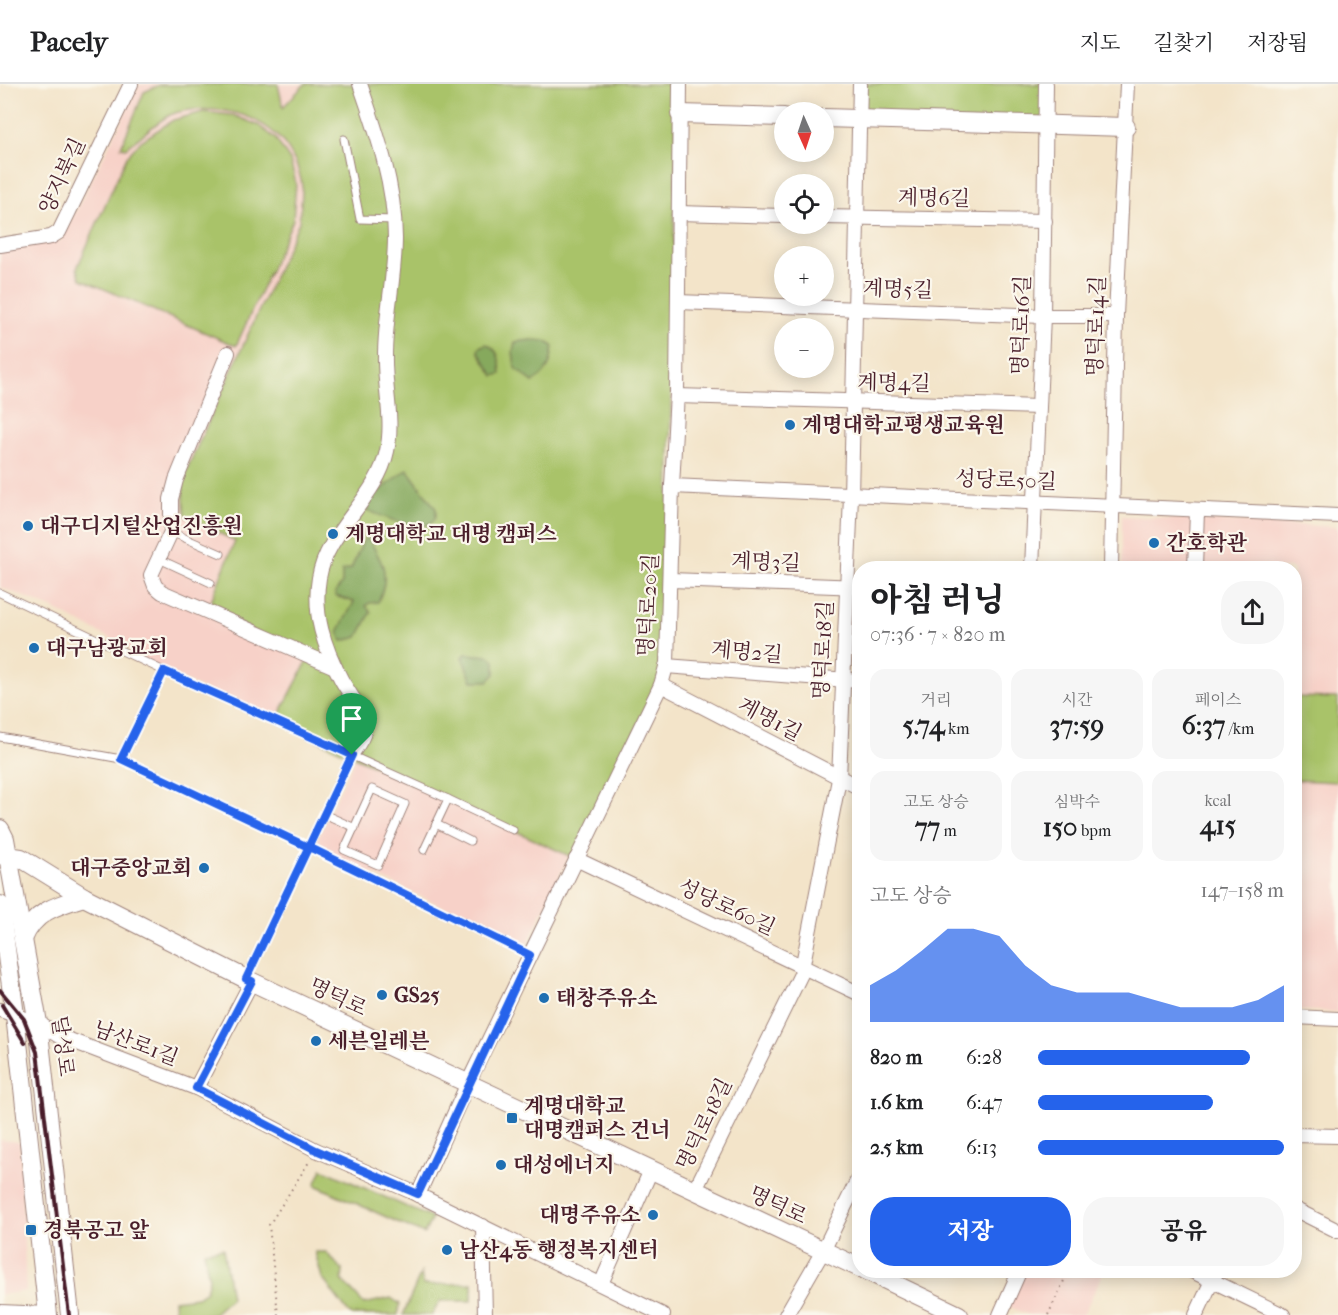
<!DOCTYPE html>
<html lang="ko">
<meta charset="utf-8">
<style>
body{margin:0;font-family:"IM FELL French Canon","Noto Serif KR",serif;background:#f6f6f6;color:#202124;height:100vh;display:flex;flex-direction:column;font-size:22px;white-space:nowrap}
*{box-sizing:border-box;margin:0}
p{font-size:20px;color:#757577}
.icon{flex:none;width:33px;height:33px;fill:none;stroke:currentColor;stroke-width:2;stroke-linecap:round;stroke-linejoin:round}
.map{position:relative;flex:1;overflow:hidden}
.drawer{position:absolute;left:852px;top:477px;width:450px;height:717px;display:flex;flex-direction:column;background:#fff;border-radius:24px;box-shadow:0 3px 15px #0003}
.drawer>*{flex:none}
.needle{width:39px;rotate:177deg}
.fabs{position:absolute;left:774px;top:18px;display:grid;gap:12px}
.fabs a{display:grid;place-items:center;width:60px;height:60px;border-radius:50%;background:#fff;box-shadow:0 3px 15px #0003;font-size:30px}
.pin{position:absolute;display:grid;place-items:center;width:51px;height:51px;color:#fff;margin:-62px -26px;border-radius:50% 50% 50% 0;rotate:-45deg;box-shadow:0 0 6px #0007}
.pin .icon{rotate:45deg}
.round{display:grid;place-items:center;flex:none;width:63px;height:63px;border-radius:24px;background:#f6f6f6}
.summary{display:flex;align-items:center;justify-content:space-between;height:102px;padding:0 18px}
h1{font-size:33px;font-weight:800;line-height:45px}
.metrics{display:grid;grid-template-columns:repeat(3,1fr);gap:9px;height:102px;padding:6px 18px}
.metrics div{display:grid;align-content:center;border-radius:15px;background:#f6f6f6;text-align:center}
.metrics b{font-size:26px;font-weight:800}
.metrics small{font-size:16px;font-weight:400}
.metrics p{font-size:16px}
.chart{height:168px;padding:12px 18px}
.chart p{display:flex;justify-content:space-between}
.chart svg{width:100%;height:108px;margin-top:6px;fill:#2563eb;opacity:.7}
.primary-button{display:flex;gap:12px;margin-top:auto;padding:12px 18px}
.primary-button a{flex:1;height:69px;border-radius:24px;background:#2563eb;color:#fff;font-size:24px;font-weight:800;line-height:69px;text-align:center}
.primary-button a+a{background:#f6f6f6;color:#202124}
ul{padding:0 18px;list-style:none;font-size:20px}
li{display:grid;grid-template-columns:96px 72px 1fr;align-items:center;height:45px}
li i{height:15px;border-radius:8px;background:#2563eb}
header{display:flex;align-items:center;gap:36px;box-sizing:border-box;height:84px;padding:0 30px;background:#fff;border-bottom:2px solid #e0e0e0}
header strong{font-size:28px}
nav{display:flex;gap:33px;margin-inline-start:auto;font-size:21px}
.map>svg:first-child{display:block}
</style>
<header>
<strong>Pacely</strong>
<nav><a>지도</a><a>길찾기</a><a>저장됨</a></nav>
</header>
<div class="map">
<svg width="1338" height="1231" viewBox="0 0 1338 1231">
<rect width="100%" height="100%" fill="#fbf7ec"/>
<filter id="ink" filterUnits="userSpaceOnUse"><feTurbulence type="fractalNoise" baseFrequency=".0167" numOctaves="2"/><feDisplacementMap in="SourceGraphic" scale="12" xChannelSelector="R" yChannelSelector="G"/><feConvolveMatrix kernelMatrix="1 2 1 2 8 2 1 2 1" color-interpolation-filters="sRGB"/></filter>
<filter id="wash" filterUnits="userSpaceOnUse"><feTurbulence type="fractalNoise" baseFrequency=".008" numOctaves="4" result="noise"/><feDisplacementMap in="SourceGraphic" scale="24" xChannelSelector="R" yChannelSelector="G"/><feGaussianBlur stdDeviation="1.35" result="paint"/><feColorMatrix in="noise" values="0 0 0 0 0 0 0 0 0 0 0 0 0 0 0 0 0 1.4 0 .05"/><feComposite in="paint" operator="in"/></filter>
<g filter="url(#wash)">
<rect width="100%" height="100%" fill="#f3e4c9"/>
<g fill="#f7d1c8">
<path d="M140 0H675L573 763 528 859 522 860 314 762 356 672 160 586 121 560 52 524 0 503V164L61 157Z"/>
<path d="M1122 432 1338 443V928L1295 926 1294 484H1122Z"/>
<path d="M0 1056 20 1058 26 1207 0 1211Z"/>
<path d="M1022 1187H1104L1083 1231H1029L1005 1221Z"/>
</g>
<g fill="#a9c369" stroke="#7a714a" stroke-width="1.5">
<path d="M236 0H278L283 23 305 0H677L666 582 576 775 276 637 310 572 207 527 235 457 185 432 182 396 299 138C300 125 304 109 301 96 291 53 258 29 216 26 202 25 184 25 170 31 155 39 140 54 126 64L121 63 144 8 159 1Z"/>
<path d="M860 0H1046L1047 40 859 35Z"/>
<path d="M203 28 233 31 258 41 275 54 290 76 296 99 293 136 236 262 81 195 77 184 127 72 141 57 173 36Z"/>
<path d="M1294 613 1338 614 1337 698 1295 696Z"/>
<path d="M322 1085 432 1134 424 1150 315 1101Z"/>
<path d="M223 1164 231 1214 212 1231H175L174 1216 197 1213 206 1207 209 1195 204 1167Z"/>
<path d="M315 1168H326L343 1187 342 1196 364 1220 391 1214 400 1220 398 1231H352L348 1228 322 1194Z"/>
<path d="M421 1189 423 1201 472 1199V1217H440L432 1231H403Z"/>
</g>
<g fill="#86a95d" stroke="#686444" stroke-width="1.5">
<path d="M532 256 545 257 553 262C551 280 549 288 533 298L515 284 513 267 515 258Z"/>
<path d="M486 260C499 265 500 277 501 290L494 292 478 267 479 263Z"/>
<path d="M407 385 436 425C439 461 376 429 362 424L371 409 381 406Z"/>
<path d="M368 454C383 479 391 490 378 518L369 519 366 522 371 528 358 553 342 557 338 548 354 518 335 512V509L342 499V487L351 485 364 455Z"/>
<path d="M466 570 489 572 495 577V590L488 597H472L462 573Z"/>
</g>
</g>
<g filter="url(#ink)">
<g fill="none" stroke-linecap="round" stroke-linejoin="round">
<defs>
<g id="lane">
<path d="M344 55 360 135 395 136"/>
<path d="M171 448 221 470"/>
<path d="M157 474 211 499"/>
<path d="M0 509 164 587 448 715 424 766"/>
<path d="M0 653 121 675 313 765 530 871"/>
<path d="M121 675 164 587"/>
<path d="M372 705 405 720 378 781 344 766Z"/>
<path d="M448 715 513 746"/>
<path d="M324 730 355 744"/>
<path d="M436 740 470 757"/>
<path d="M247 893 353 668"/>
</g>
<g id="street">
<path d="M679 129 784 132"/>
<path d="M824 133 1045 137"/>
<path d="M0 161 51 153 59 148 131 0"/>
<path d="M678 218 1043 232H1116"/>
<path d="M228 269 176 396 171 415V448L151 491 155 502 162 508 335 583"/>
<path d="M677 312 1038 323"/>
<path d="M672 402 1338 432"/>
<path d="M1032 484 1043 232 1046 0"/>
<path d="M1111 484 1116 232 1127 0"/>
<path d="M1195 484 1197 427"/>
<path d="M671 496 860 503"/>
<path d="M666 582 860 597"/>
<path d="M661 601 860 704"/>
<path d="M353 668C357 662 363 654 364 648 366 629 349 610 341 595 324 563 313 530 319 494 327 446 377 415 387 367 394 336 384 303 385 272 385 233 395 193 395 154 395 101 377 49 360 0"/>
<path d="M576 775 860 910"/>
<path d="M0 926 38 939 59 952 196 1004 316 1066 410 1107 663 1231"/>
<path d="M1294 933 1338 935"/>
<path d="M196 1004 252 897"/>
<path d="M1294 1051 1338 1052"/>
<path d="M695 1106 801 890 839 695 851 412 860 0"/>
<path d="M418 1111 468 999 661 601 667 579 672 402 677 309 680 0"/>
<path d="M1294 1125 1338 1147"/>
<path d="M483 1142 485 1231"/>
<path d="M1190 1186 1283 1231"/>
<path d="M601 1200 651 1086"/>
<path d="M0 1228 48 1230"/>
<path d="M786 1231 823 1167 860 1091"/>
<path d="M1000 1231 1020 1186"/>
<path d="M1196 1231 1217 1186"/>
</g>
<g id="secondary">
<path d="M680 30 784 33"/>
<path d="M824 34 1126 43"/>
<path d="M0 745 5 755 38 939 70 1231"/>
<path d="M0 771 21 774 84 813 246 895 860 1184"/>
<path d="M0 821 15 931 48 1231"/>
<path d="M23 855C34 827 58 821 84 813"/>
<path d="M865 1186 959 1231"/>
</g>
</defs>
<use href="#lane" stroke="#9e827a" stroke-width="9"/>
<use href="#street" stroke="#9e827a" stroke-width="16"/>
<use href="#secondary" stroke="#9e827a" stroke-width="20"/>
<g stroke="#9e827a" stroke-width="2" stroke-dasharray="1.5 4.5" stroke-linecap="butt">
<path d="M278 1231 269 1141 309 1078"/>
<path d="M1048 1231 1069 1186"/>
</g>
<use href="#lane" stroke="#fff" stroke-width="7"/>
<use href="#street" stroke="#fff" stroke-width="14"/>
<use href="#secondary" stroke="#fff" stroke-width="18"/>
<g stroke="#4a1f2b" stroke-width="4">
<path d="M0 906 24 935 37 968 69 1231"/>
<path d="M2 921 25 959"/>
</g>
</g>
</g>
<g fill="none" stroke-linecap="round" stroke-linejoin="round" filter="url(#ink)">
<defs>
<path id="route" d="M352 671 246 895 252 897 196 1004 316 1066 418 1110 530 871 313 765 308 763 121 675 164 587 352 671"/>
</defs>
<use href="#route" stroke="#fff" stroke-width="12"/>
<use href="#route" stroke="#2563eb" stroke-width="8"/>
</g>
<g fill="#1f6fb2" stroke="#fbf7ec" stroke-width="2">
<circle cx="790" cy="341" r="6"/>
<circle cx="28" cy="442" r="6"/>
<circle cx="333" cy="450" r="6"/>
<circle cx="1154" cy="459" r="6"/>
<circle cx="34" cy="564" r="6"/>
<circle cx="204" cy="784" r="6"/>
<circle cx="382" cy="911" r="6"/>
<circle cx="544" cy="914" r="6"/>
<circle cx="316" cy="957" r="6"/>
<rect x="506" y="1028" width="12" height="12" rx="3"/>
<circle cx="501" cy="1081" r="6"/>
<circle cx="653" cy="1131" r="6"/>
<rect x="25" y="1140" width="12" height="12" rx="3"/>
<circle cx="447" cy="1166" r="6"/>
</g>
<g text-anchor="middle" dominant-baseline="central" stroke-width="4.5" stroke-linejoin="round" paint-order="stroke">
<g font-size="21" fill="#4a1f2b" stroke="#fbf7ec">
<text transform="translate(62 92) rotate(-65)">양지북길</text>
<text transform="translate(934 114) rotate(1)">계명6길</text>
<text transform="translate(898 205) rotate(2)">계명5길</text>
<text transform="translate(1021 241) rotate(-88)">명덕로16길</text>
<text transform="translate(1096 242) rotate(-88)">명덕로14길</text>
<text transform="translate(894 299) rotate(1)">계명4길</text>
<text transform="translate(1006 396) rotate(2)">성당로50길</text>
<text transform="translate(766 478) rotate(2)">계명3길</text>
<text transform="translate(648 521) rotate(-87)">명덕로20길</text>
<text transform="translate(823 566) rotate(-87)">명덕로18길</text>
<text transform="translate(747 568) rotate(5)">계명2길</text>
<text transform="translate(770 635) rotate(28)">계명1길</text>
<text transform="translate(727 823) rotate(25)">성당로60길</text>
<text transform="translate(338 913) rotate(25)">명덕로</text>
<text transform="translate(136 959) rotate(21)">남산로1길</text>
<text transform="translate(63 962) rotate(83)">달성로</text>
<text transform="translate(704 1040) rotate(-64)">명덕로18길</text>
<text transform="translate(778 1121) rotate(25)">명덕로</text>
</g>
<g font-size="21" font-weight="bold" fill="#4a1f2b" stroke="#fbf7ec" text-anchor="start">
<text x="802" y="341">계명대학교평생교육원</text>
<text x="40" y="442">대구디지털산업진흥원</text>
<text x="345" y="450">계명대학교 대명 캠퍼스</text>
<text x="1166" y="459">간호학관</text>
<text x="46" y="564">대구남광교회</text>
<text x="192" y="784" text-anchor="end">대구중앙교회</text>
<text x="394" y="911">GS25</text>
<text x="556" y="914">태창주유소</text>
<text x="328" y="957">세븐일레븐</text>
<text x="524" y="1022">계명대학교<tspan x="524" dy="24">대명캠퍼스 건너</tspan></text>
<text x="513" y="1081">대성에너지</text>
<text x="641" y="1131" text-anchor="end">대명주유소</text>
<text x="43" y="1146">경북공고 앞</text>
<text x="459" y="1166">남산4동 행정복지센터</text>
</g>
</g>
</svg>
<div class="fabs">
<a><svg class="needle" viewBox="-14 -14 28 28"><path d="M0-13l5 13h-10z" fill="#e53935"/><path d="M0 13l5-13h-10z" fill="#757577"/></svg></a>
<a><svg class="icon" aria-label="locate" viewBox="0 0 24 24"><circle cx="12" cy="12" r="6"/><path d="M12 2v4M12 18v4M2 12h4M18 12h4"/></svg></a>
<a>+</a>
<a>−</a>
</div>
<div class="pin" style="left:352px;top:671px;background:#1e9e55"><svg class="icon" aria-label="arrive" viewBox="0 0 24 24"><path d="M6 21V4h12l-3 4 3 4H6"/></svg></div>
<section class="drawer">
<div class="summary"><div><h1>아침 러닝</h1><p>07:36 · 7 × 820 m</p></div><a class="round"><svg class="icon" aria-label="share" viewBox="0 0 24 24"><path d="M12 15V3M7 8l5-5 5 5M5 13v7h14v-7"/></svg></a></div>
<div class="metrics">
<div><p>거리</p><b>5.74<small> km</small></b></div>
<div><p>시간</p><b>37:59</b></div>
<div><p>페이스</p><b>6:37<small> /km</small></b></div>
</div>
<div class="metrics">
<div><p>고도 상승</p><b>77<small> m</small></b></div>
<div><p>심박수</p><b>150<small> bpm</small></b></div>
<div><p>kcal</p><b>415</b></div>
</div>
<div class="chart"><p><span>고도 상승</span>147–158 m</p>
<svg viewBox="0 0 160 44" preserveAspectRatio="none"><path d="M0 44V29L10 23L20 15L30 6L40 6L50 9L60 21L70 29L80 32L90 32L100 32L110 35L120 38L130 38L140 38L150 35L160 29V44z"/></svg>
</div>
<ul>
<li><b>820 m</b>6:28<i style="width:86%"></i></li>
<li><b>1.6 km</b>6:47<i style="width:71%"></i></li>
<li><b>2.5 km</b>6:13<i style="width:100%"></i></li>
</ul>
<div class="primary-button"><a>저장</a><a>공유</a></div>
</section>
</div>
